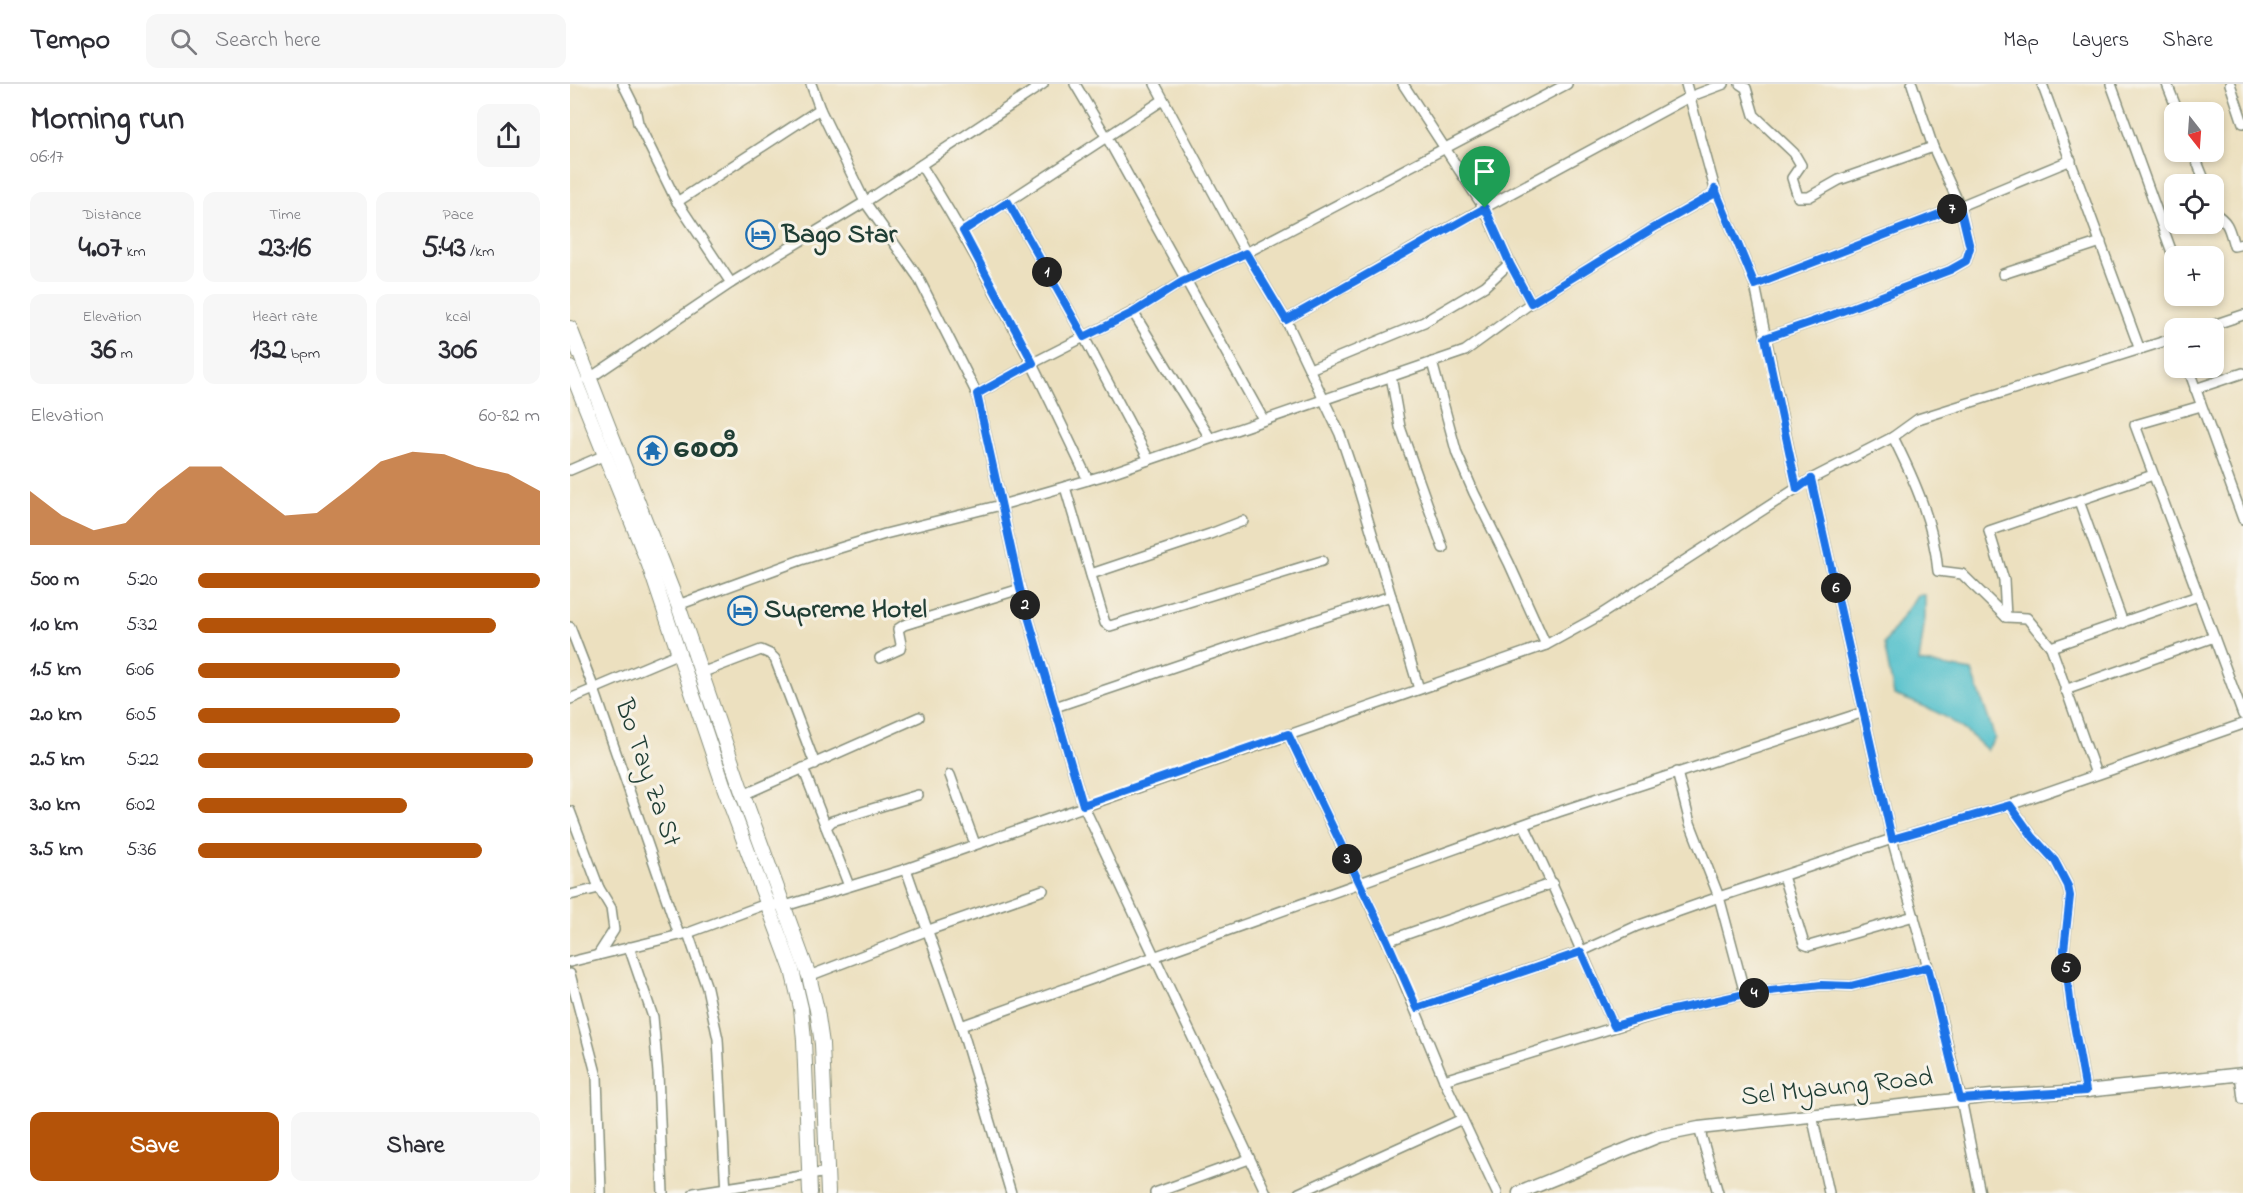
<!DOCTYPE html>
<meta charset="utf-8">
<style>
body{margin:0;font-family:"Indie Flower","Noto Sans Myanmar",sans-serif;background:#f7f7f7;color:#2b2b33;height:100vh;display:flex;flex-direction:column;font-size:22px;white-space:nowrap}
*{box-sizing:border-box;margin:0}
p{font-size:20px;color:#7c7c81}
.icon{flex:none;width:33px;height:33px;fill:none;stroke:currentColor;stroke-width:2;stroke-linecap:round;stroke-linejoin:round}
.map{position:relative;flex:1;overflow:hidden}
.details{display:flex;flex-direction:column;background:#fff;width:570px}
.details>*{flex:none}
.needle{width:39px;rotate:163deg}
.tools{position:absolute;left:1594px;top:18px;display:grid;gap:12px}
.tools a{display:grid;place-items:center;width:60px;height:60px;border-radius:12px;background:#fff;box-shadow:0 3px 9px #0003;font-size:30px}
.pin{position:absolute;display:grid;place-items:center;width:51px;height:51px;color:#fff;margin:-62px -26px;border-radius:50% 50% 50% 0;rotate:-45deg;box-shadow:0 0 6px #0007}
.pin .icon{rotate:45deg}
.km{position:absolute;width:30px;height:30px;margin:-15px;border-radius:50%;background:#222;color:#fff;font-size:16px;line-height:30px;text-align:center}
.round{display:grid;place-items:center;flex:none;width:63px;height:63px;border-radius:12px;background:#f7f7f7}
.head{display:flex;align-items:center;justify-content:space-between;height:102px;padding:0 30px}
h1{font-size:33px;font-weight:800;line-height:45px}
.stats{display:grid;grid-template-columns:repeat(3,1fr);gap:9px;height:102px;padding:6px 30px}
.stats div{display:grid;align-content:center;border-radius:12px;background:#f7f7f7;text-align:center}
.stats b{font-size:30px;font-weight:800}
.stats small{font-size:16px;font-weight:400}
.stats p{font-size:16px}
.chart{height:168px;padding:12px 30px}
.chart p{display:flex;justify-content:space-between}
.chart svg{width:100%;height:108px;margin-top:6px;fill:#b45309;opacity:.7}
.cta{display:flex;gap:12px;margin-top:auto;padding:12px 30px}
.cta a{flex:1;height:69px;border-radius:12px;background:#b45309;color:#fff;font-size:24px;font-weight:800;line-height:69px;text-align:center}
.cta a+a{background:#f7f7f7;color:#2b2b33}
ul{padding:0 30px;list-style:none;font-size:20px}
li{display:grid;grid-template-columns:96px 72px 1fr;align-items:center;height:45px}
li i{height:15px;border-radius:8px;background:#b45309}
header{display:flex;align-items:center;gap:36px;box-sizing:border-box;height:84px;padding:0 30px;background:#fff;border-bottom:2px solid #e1e1e2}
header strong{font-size:28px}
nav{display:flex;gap:33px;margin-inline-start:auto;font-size:21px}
.search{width:420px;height:54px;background:#f7f7f7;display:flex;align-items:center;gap:15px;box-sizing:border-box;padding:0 21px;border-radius:12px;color:#7c7c81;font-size:22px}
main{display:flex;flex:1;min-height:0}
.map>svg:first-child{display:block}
</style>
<header>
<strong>Tempo</strong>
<div class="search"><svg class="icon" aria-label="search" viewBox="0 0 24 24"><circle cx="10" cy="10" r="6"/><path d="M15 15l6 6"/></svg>Search here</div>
<nav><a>Map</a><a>Layers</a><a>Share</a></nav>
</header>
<main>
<section class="details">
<div class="head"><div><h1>Morning run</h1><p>06:17</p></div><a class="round"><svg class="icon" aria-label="share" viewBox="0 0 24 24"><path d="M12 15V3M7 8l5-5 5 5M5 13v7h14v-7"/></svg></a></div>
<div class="stats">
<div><p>Distance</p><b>4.07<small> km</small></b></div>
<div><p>Time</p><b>23:16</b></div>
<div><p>Pace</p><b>5:43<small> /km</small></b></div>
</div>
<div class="stats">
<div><p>Elevation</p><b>36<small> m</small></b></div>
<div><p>Heart rate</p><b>132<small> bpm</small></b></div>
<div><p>kcal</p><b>306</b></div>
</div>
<div class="chart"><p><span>Elevation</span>60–82 m</p>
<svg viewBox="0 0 160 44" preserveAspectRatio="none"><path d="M0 44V22L10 32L20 38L30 35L40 22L50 12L60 12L70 22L80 32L90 31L100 21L110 10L120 6L130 7L140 12L150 15L160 22V44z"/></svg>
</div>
<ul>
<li><b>500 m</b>5:20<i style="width:100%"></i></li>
<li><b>1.0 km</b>5:32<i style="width:87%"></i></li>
<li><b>1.5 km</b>6:06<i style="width:59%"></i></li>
<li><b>2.0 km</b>6:05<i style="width:59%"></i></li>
<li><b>2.5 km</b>5:22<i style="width:98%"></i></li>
<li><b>3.0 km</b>6:02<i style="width:61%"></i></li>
<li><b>3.5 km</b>5:36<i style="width:83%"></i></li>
</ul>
<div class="cta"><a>Save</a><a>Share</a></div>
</section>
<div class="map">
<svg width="1673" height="1109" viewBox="0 0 1673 1109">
<rect width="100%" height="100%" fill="#f7f3e8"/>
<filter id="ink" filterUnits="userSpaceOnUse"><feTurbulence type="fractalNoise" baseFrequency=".0167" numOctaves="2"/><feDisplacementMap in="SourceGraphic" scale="12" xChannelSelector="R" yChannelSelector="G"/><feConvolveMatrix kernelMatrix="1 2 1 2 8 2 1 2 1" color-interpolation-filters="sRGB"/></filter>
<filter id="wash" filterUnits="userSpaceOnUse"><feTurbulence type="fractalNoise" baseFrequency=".008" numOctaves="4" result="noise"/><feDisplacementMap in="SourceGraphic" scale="24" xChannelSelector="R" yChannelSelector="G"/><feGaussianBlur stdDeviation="1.35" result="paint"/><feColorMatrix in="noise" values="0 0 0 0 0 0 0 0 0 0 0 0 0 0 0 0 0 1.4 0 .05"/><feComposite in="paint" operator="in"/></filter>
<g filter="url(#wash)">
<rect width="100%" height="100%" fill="#ece0bf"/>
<path fill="#54c1cc" stroke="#3a7f80" stroke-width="1.5" d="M1347 511H1355V534L1349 578 1402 587 1425 654 1417 666C1385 635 1365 625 1324 611L1314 560Z"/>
</g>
<g filter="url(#ink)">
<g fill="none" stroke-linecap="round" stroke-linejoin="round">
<defs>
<g id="minor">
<path d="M53 0 65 24 68 39 106 116 161 199"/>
<path d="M241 0 250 25 295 118 348 193 407 310 450 505 513 721 696 1109"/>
<path d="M505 0 540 59 693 335"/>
<path d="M585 0 676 169 716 236 770 350 788 403 849 605"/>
<path d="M833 0 914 124 940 179 961 219"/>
<path d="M1116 0 1145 105 1185 201 1227 405"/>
<path d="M1170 0 1176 4 1184 31 1224 69 1231 81 1222 94 1228 113H1239L1269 96 1363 63"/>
<path d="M1472 0 1570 266"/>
<path d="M1541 0 1605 177"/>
<path d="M1597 0 1608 28"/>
<path d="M1660 0 1673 39"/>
<path d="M1623 68 1636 100"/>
<path d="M351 81C415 182 467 288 518 396"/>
<path d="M107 118 250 25"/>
<path d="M438 118 514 253 579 376"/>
<path d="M1644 129C1659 138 1659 145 1664 162L1673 160"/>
<path d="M393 147 593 16"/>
<path d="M1433 190 1531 158"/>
<path d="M1185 201 1390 122 1501 76"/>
<path d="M563 228 640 354"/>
<path d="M716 236 914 124 1119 13 1154 0"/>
<path d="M1634 244 1673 231"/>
<path d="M1195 254 1262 231 1380 186 1396 177 1400 164 1390 122 1363 63 1342 0"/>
<path d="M862 278 887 370 904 409 939 479 976 561"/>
<path d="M1618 284 1673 435"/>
<path d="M740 285 854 238 915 202 940 179"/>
<path d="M821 292 830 343 873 464"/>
<path d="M16 295 20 294 161 199 295 118 473 0"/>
<path d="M1625 305 1673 289"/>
<path d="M407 310 463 279 563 228 612 198 676 169 997 0"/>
<path d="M1631 322 1565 341 1673 631"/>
<path d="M1323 353C1344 395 1364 440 1368 487L1392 490 1436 533"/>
<path d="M0 386 35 371"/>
<path d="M1241 395 1322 755 1358 883 1391 1015 1410 1109"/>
<path d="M495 403 535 539 540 542 752 477"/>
<path d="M1509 417 1553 539"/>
<path d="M521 490 640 450 673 437"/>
<path d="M108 521 231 476 315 450 435 420 532 392 895 267 961 219 1082 145 1142 111 1145 105"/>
<path d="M0 543 24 605 109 851"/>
<path d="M1481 563 1628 512"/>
<path d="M310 574 330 565 331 560 328 545 334 541 450 505"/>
<path d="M131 589 191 566 200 570 205 575 245 680"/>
<path d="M1495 606 1644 553"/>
<path d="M0 615 109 569"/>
<path d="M485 623 683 556 821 512"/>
<path d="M718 650 817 857 874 996 927 1109"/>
<path d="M233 684 256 743"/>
<path d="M1107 688 1120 739 1149 813 1175 910"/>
<path d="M1526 690 1481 563 1457 534 1436 533 1434 496 1419 447 1583 391"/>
<path d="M380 691 405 760"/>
<path d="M173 711 349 633"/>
<path d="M1440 721 1463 753 1485 777 1498 802 1500 812 1494 866 1501 924 1516 1007"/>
<path d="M0 727 29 804 41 824 44 846 28 871"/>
<path d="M954 741C987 807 1014 875 1044 942"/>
<path d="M336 785 391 942 441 1109"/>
<path d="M1213 792 1234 860 1239 862 1344 832"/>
<path d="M279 802 256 743 262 737 348 711"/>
<path d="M0 811 29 804"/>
<path d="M118 849 137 904 148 955 156 1109"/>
<path d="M817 857 983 799"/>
<path d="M59 863 83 933 88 990 93 1109"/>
<path d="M0 878 118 849 196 820 215 822 336 785 976 561 1027 533 1241 395 1323 353 1348 335 1605 254"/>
<path d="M0 890 27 993 31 1109"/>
<path d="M239 892 356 847 473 806"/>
<path d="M847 924 1010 868 1067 842 1149 813 1322 755 1440 721 1673 640"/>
<path d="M391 942 988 728 1294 628"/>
<path d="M1670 990 1673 1015"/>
<path d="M874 996 1094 928 1175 910 1251 901 1281 902 1358 883"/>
<path d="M1242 1031 1259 1109"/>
<path d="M1129 1044 1148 1109"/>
<path d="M124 1109 258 1088"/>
<path d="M585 1109 679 1075"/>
<path d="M729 1109 892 1035"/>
</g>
<path id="major" d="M949 1109 1089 1052 1129 1044 1422 1012 1516 1007 1673 990"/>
<g id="highway">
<path d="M0 244 108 521 171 705 239 892 247 926 252 960 258 1109"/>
<path d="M0 284 79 481 154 703 222 886 231 924 234 956 240 1109"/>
</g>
</defs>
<use href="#minor" stroke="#868e7a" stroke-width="12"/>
<use href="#major" stroke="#868e7a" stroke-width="15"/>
<use href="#highway" stroke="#868e7a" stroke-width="16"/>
<use href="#minor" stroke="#fff" stroke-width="9"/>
<use href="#major" stroke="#fff" stroke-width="12"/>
<use href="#highway" stroke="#fff" stroke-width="14"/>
</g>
</g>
<g fill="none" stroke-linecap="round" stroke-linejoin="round" filter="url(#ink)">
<defs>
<path id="route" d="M1145 105 1185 201 1390 122 1400 164 1396 177 1380 186 1262 231 1195 254 1227 405 1241 395 1322 755 1440 721 1463 753 1485 777 1498 802 1500 812 1494 866 1501 924 1516 1007 1390 1015 1358 883 1281 902 1251 901 1175 910 1094 928 1044 942 1011 868 847 924 817 856 718 650 513 721 450 505 407 310 463 279 393 147 438 118 514 253 564 228 612 198 676 169 716 236 915 124 940 180 961 219 1082 145 1142 111Z"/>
</defs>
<use href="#route" stroke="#fff" stroke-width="12"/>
<use href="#route" stroke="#1a73e8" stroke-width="8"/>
</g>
<defs>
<symbol id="hotel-ring" viewBox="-11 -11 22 22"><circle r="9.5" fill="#f7f3e8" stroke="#1f6fb2" stroke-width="1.5"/><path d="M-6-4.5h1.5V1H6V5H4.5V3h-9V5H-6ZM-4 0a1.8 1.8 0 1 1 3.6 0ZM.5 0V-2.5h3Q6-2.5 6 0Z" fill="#1f6fb2"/></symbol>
<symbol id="temple-ring" viewBox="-11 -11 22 22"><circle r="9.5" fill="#f7f3e8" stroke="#1f6fb2" stroke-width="1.5"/><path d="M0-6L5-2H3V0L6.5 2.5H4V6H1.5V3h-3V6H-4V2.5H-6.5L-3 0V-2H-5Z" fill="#1f6fb2"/></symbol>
</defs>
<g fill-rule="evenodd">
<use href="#hotel-ring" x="174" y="134" width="33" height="33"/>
<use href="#temple-ring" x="66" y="350" width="33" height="33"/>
<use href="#hotel-ring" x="156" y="510" width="33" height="33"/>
</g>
<g text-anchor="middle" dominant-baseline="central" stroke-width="6" stroke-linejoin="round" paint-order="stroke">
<g font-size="27" font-weight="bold" fill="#1f3d34" stroke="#f7f3e8" text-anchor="start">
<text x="212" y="151">Bago Star</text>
<text x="103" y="366">စေတီ</text>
<text x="194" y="526">Supreme Hotel</text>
</g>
<g font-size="27" fill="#1f3d34" stroke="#f7f3e8">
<text transform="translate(77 689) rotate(71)">Bo Tay Za St</text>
<text transform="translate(1267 1004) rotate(-6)">Sel Myaung Road</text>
</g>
</g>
</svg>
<div class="tools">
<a><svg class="needle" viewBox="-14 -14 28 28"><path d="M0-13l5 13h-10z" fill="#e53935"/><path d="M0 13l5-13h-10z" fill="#7c7c81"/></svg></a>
<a><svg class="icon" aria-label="locate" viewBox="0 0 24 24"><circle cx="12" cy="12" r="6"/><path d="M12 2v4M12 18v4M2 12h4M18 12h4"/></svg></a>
<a>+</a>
<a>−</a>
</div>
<div class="pin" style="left:915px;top:124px;background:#1e9e55"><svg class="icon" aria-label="arrive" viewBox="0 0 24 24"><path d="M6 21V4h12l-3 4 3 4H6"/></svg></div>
<b class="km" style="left:477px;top:188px">1</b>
<b class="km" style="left:455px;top:521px">2</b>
<b class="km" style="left:777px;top:775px">3</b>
<b class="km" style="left:1184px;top:909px">4</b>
<b class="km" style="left:1496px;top:884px">5</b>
<b class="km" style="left:1266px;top:504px">6</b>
<b class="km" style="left:1382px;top:125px">7</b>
</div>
</main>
